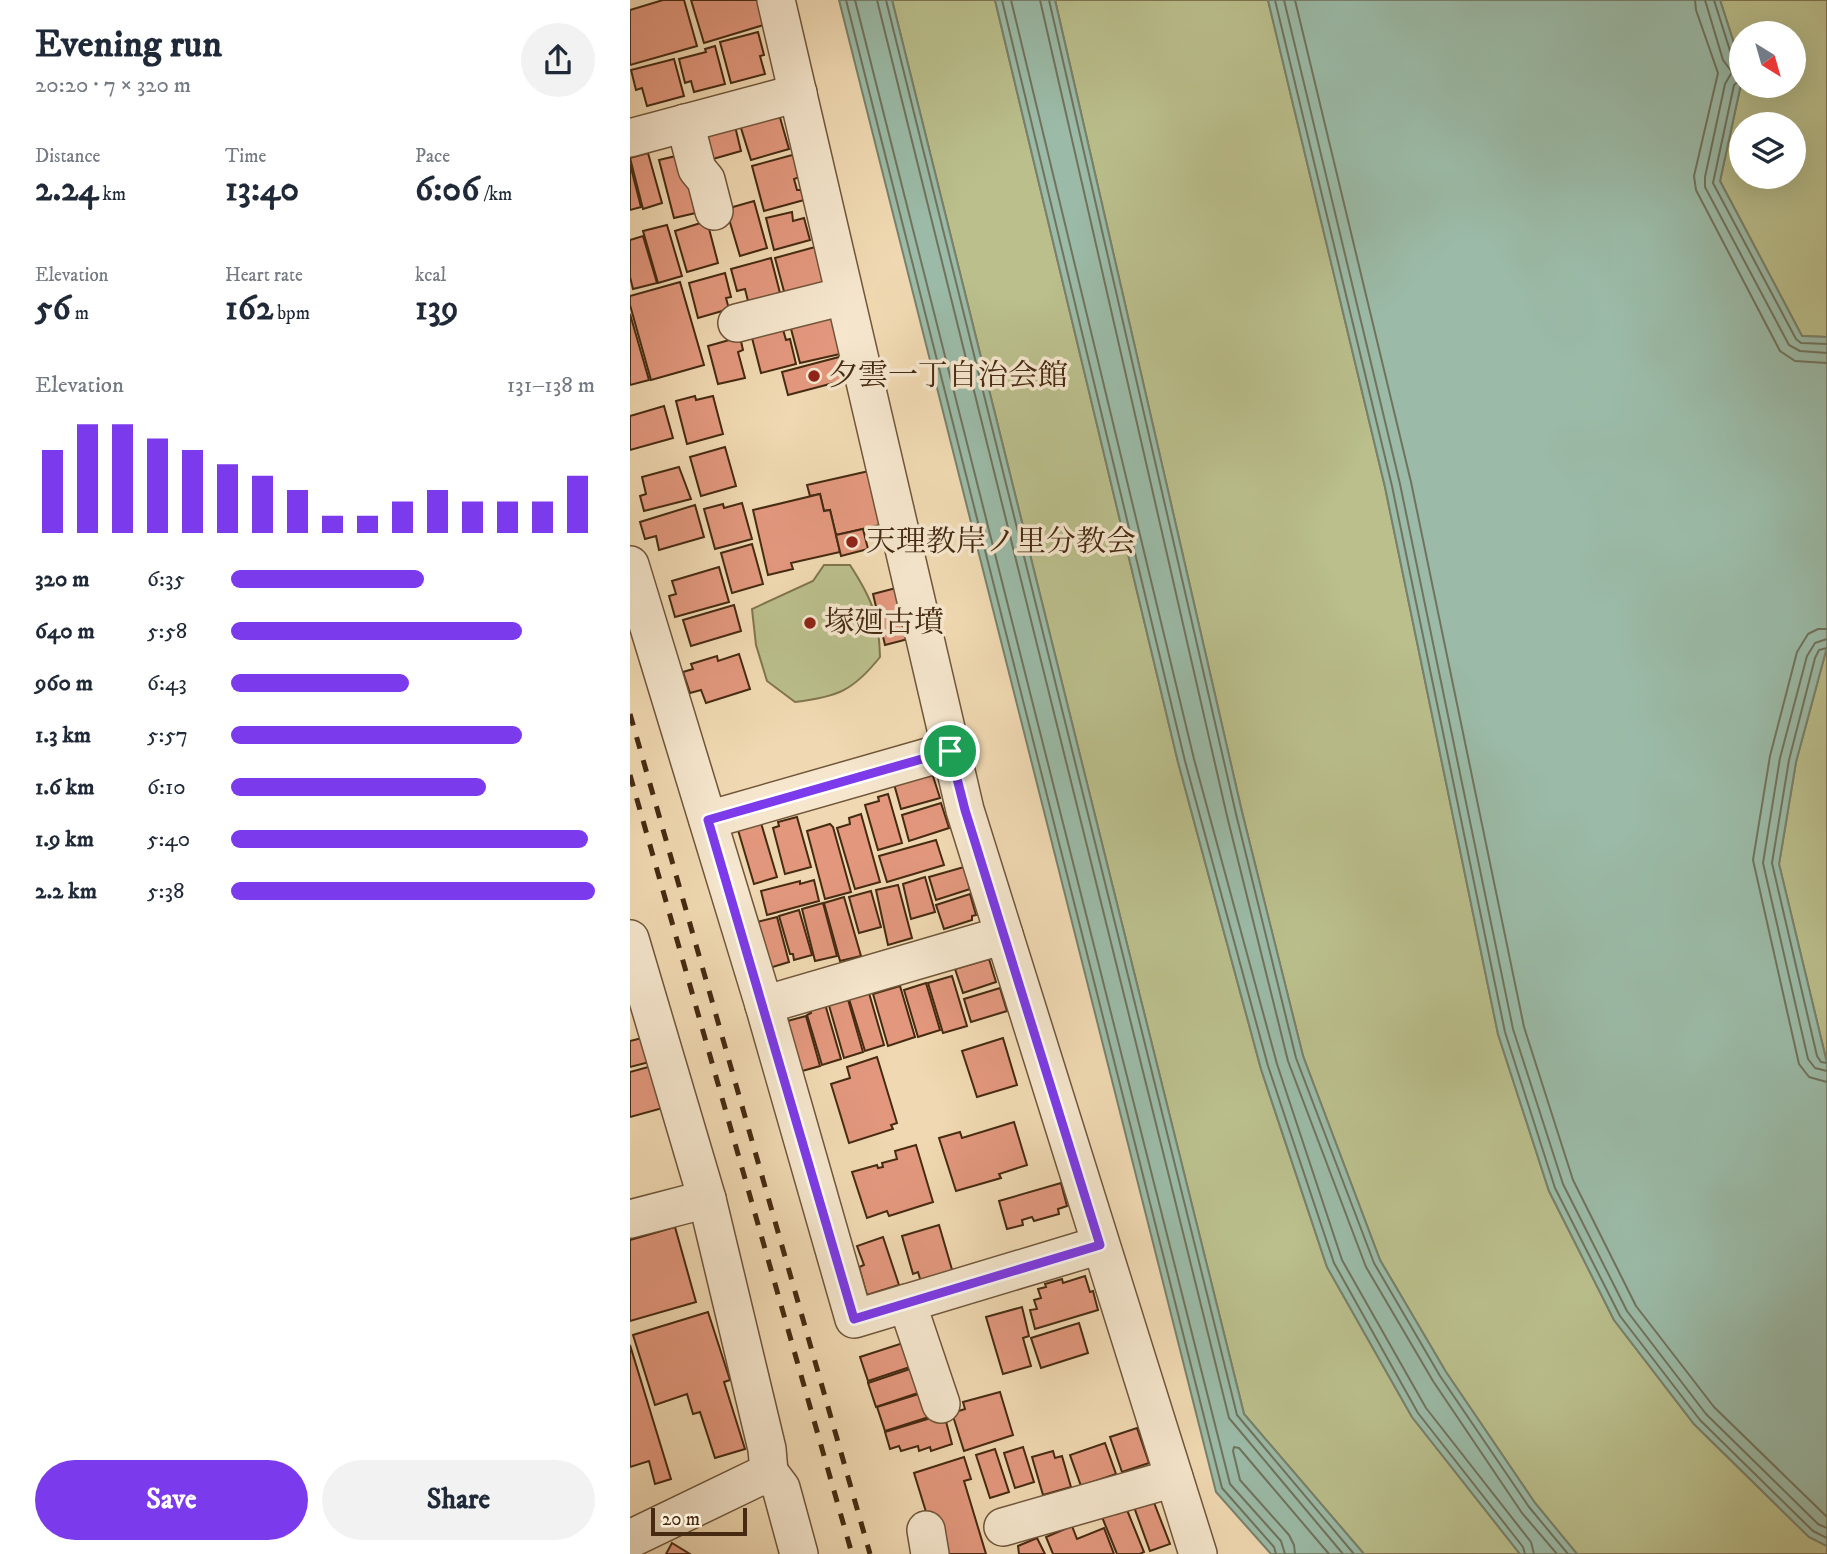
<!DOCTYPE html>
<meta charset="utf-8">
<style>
body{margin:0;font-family:"IM FELL DW Pica","Noto Serif JP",serif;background:#f2f2f3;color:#1f2937;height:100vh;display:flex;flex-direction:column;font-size:26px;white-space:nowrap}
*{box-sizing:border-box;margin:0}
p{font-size:23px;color:#747a83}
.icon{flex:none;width:38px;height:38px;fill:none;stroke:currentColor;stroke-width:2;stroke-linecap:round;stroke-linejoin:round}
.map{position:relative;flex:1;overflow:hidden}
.panel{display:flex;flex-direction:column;background:#fff;width:630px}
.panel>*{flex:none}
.needle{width:46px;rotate:143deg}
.fabs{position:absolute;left:1099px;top:21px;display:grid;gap:14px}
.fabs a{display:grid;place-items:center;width:77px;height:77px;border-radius:50%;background:#fff;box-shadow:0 7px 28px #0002;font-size:35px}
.scale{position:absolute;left:21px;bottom:18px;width:96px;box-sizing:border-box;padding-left:7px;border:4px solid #462b12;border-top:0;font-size:19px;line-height:24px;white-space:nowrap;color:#462b12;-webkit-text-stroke:5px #f5e6cd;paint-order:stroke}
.pin{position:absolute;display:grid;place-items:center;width:60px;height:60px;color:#fff;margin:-30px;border:4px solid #fff;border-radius:50%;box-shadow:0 2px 7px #0007}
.round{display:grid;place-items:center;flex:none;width:74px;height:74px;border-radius:37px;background:#f2f2f3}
.summary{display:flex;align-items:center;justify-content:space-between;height:119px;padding:0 35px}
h1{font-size:38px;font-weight:800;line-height:52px}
.stats{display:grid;grid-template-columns:repeat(3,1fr);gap:10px;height:119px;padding:7px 35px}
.stats div{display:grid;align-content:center}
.stats b{font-size:35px;font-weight:800}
.stats small{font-size:19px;font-weight:400}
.stats p{font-size:19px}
.chart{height:196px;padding:14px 35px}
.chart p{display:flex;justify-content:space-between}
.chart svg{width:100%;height:126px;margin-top:7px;stroke:#7c3aed;stroke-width:6}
.cta{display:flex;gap:14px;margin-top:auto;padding:14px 35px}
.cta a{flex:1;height:80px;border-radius:42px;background:#7c3aed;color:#fff;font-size:28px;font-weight:800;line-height:80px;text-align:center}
.cta a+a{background:#f2f2f3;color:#1f2937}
ul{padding:0 35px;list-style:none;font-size:23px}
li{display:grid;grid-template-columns:112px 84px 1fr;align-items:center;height:52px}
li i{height:18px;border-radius:9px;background:#7c3aed}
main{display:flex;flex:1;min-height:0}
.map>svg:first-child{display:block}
</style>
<main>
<section class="panel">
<div class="summary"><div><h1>Evening run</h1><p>20:20 · 7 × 320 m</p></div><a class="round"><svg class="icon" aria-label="share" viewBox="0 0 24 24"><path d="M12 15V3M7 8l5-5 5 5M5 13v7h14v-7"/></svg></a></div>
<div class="stats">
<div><p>Distance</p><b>2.24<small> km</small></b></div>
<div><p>Time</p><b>13:40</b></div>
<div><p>Pace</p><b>6:06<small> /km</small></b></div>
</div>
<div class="stats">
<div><p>Elevation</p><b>56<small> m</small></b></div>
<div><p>Heart rate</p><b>162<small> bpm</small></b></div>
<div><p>kcal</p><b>139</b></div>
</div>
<div class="chart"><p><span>Elevation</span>131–138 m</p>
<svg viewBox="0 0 160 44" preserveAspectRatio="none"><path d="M5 44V15M15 44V6M25 44V6M35 44V11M45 44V15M55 44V20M65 44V24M75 44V29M85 44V38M95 44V38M105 44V33M115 44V29M125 44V33M135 44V33M145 44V33M155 44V24"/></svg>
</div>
<ul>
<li><b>320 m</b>6:35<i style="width:53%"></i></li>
<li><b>640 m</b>5:58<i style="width:80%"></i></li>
<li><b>960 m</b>6:43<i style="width:49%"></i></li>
<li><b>1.3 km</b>5:57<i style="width:80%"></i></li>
<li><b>1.6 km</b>6:10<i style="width:70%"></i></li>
<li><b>1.9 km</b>5:40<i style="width:98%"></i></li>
<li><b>2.2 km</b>5:38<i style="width:100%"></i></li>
</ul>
<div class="cta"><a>Save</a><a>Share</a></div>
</section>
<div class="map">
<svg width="1197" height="1554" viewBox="0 0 1197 1554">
<rect width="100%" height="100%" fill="#f0d9b2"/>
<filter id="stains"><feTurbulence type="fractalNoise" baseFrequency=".00286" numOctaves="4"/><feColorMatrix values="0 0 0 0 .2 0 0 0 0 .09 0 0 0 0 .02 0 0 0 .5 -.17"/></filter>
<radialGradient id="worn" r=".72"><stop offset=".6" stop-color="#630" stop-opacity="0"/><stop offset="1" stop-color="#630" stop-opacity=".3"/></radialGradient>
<g fill="#babf8c" stroke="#80754f" stroke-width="2" fill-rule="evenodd">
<path d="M262 0H365L548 762 631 1069 697 1267 782 1417 890 1554H734L614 1414Z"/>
<path d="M425 0H638L755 487 868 1034 919 1191 984 1320 1064 1424 1179 1537 1197 1546V1554H947L905 1503 816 1372 750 1260 673 1056 612 812Z"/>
<path d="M1090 0H1197V337L1172 336 1090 181 1111 84 1164 86V33H1111V65ZM1111 124H1164V177H1111Z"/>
<path d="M194 565H220C242 599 249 616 250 657 223 691 207 697 165 702L137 681 126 645 122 609 183 581Z"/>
<path d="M1197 647V1063L1149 864 1166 762Z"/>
</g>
<g fill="#9bbba8" stroke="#79816c" stroke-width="2">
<path d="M209 0H262L614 1414 734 1554H641L586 1492Z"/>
<path d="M365 0H425L612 812 673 1056 750 1260 816 1372 905 1503 947 1554H890L782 1417 697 1267 631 1069 548 762Z"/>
<path d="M638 0H1090L1111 65V84L1090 181 1172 336 1197 337V647L1166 762 1149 864 1197 1063V1546L1179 1537 1064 1424 984 1320 919 1191 868 1034 755 487Z"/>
</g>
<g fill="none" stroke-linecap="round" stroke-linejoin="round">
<g stroke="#70735d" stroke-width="2">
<path d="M216 0 592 1488 644 1547 646 1554"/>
<path d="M225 0 600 1484 651 1541 655 1554"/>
<path d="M247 0 599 1418 713 1554"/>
<path d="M256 0 607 1415 724 1554"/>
<path d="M372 0 555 761 638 1066 704 1263 788 1413 893 1547 895 1554"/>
<path d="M381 0 564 759 647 1064 712 1260 796 1408 901 1542 904 1554"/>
<path d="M410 0 597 816 658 1061 736 1267 803 1381 892 1513 927 1554"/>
<path d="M419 0 606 814 666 1058 744 1263 810 1376 899 1507 938 1554"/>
<path d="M645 0 762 486 875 1032 925 1188 990 1316 1070 1420 1183 1531 1197 1538"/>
<path d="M654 0 770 484 883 1029 933 1184 997 1311 1076 1414 1188 1524 1197 1528"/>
<path d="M665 0 781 482 894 1027 943 1180 1006 1306 1084 1407 1197 1517"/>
<path d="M1065 0 1066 10 1088 73 1064 176 1066 190 1150 351 1165 361 1197 363"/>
<path d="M1075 0 1093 60 1102 72 1095 84 1075 177V187L1159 345 1170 351 1197 353"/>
<path d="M1084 0 1102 57 1106 62H1111"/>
<path d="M1111 79 1104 85 1083 183 1166 339 1171 343 1197 344"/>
<path d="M1197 629H1188L1178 634 1167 652 1140 756 1123 860 1169 1064 1179 1077 1197 1082"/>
<path d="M1197 639 1185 643 1177 656 1150 758 1133 863 1178 1059 1185 1068 1197 1071"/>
<path d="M1197 648 1189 650 1185 658 1159 760 1142 863 1187 1056 1191 1062 1197 1063"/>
<path d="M665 1554 664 1545 659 1535 610 1480 603 1451 604 1447 609 1448 699 1554"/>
</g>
</g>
<g fill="#e3987e" stroke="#462b12" stroke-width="2">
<path d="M33 0H54L67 46 0 65V10Z"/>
<path d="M61 0H130L137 24 74 43Z"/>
<path d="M128 32 134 55 130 56 135 74 101 83 90 42Z"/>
<path d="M85 46 95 84 64 92 61 81 55 83 49 59 76 52 75 49Z"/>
<path d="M44 59 54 96 17 106 12 88 6 90 1 70Z"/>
<path d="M149 114 159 149 121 160 110 125Z"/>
<path d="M104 122 111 151 83 159 76 132Z"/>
<path d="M18 153 32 203 13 209 0 158Z"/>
<path d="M166 154 172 176 164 179 167 190H171L174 200 134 211 122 166Z"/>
<path d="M50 155 70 212 44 218 29 160Z"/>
<path d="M0 164 11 207 0 210Z"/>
<path d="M124 201 137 248 110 256 96 209Z"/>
<path d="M162 212 163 221 174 218 180 240 144 250 136 218Z"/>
<path d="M77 221 88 263 57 272 45 231Z"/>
<path d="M37 225 52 276 28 283 13 231Z"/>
<path d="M13 236 27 283 3 289 0 277V240Z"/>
<path d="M185 247 195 284 155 295 145 258Z"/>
<path d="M141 258 150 293 118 301 115 289 107 291 101 269Z"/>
<path d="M95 273 101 297 96 298 99 309 68 318 59 283Z"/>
<path d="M50 282 74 365 21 380 0 305V296Z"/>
<path d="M0 314 19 380 0 385Z"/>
<path d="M198 316 202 318 210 354 170 363 160 325Z"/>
<path d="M152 326 156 340 160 339 166 364 131 373 121 334Z"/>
<path d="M110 337 113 350 108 352 115 378 88 384 78 346Z"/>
<path d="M209 357 215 380 158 395 152 372Z"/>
<path d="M65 396 66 400 83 396 93 434 57 444 46 401Z"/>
<path d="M34 406 43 438 0 450V416Z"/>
<path d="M95 447 106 486 71 496 60 457Z"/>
<path d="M49 467 61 499 14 511 10 496 16 494 12 477Z"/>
<path d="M239 471 250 525 206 535 200 510 194 511 190 494 180 496 177 485Z"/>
<path d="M190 494 194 511 200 510 210 552 161 563 163 569 138 575 123 510Z"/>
<path d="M112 503 122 539 85 549 74 509 93 504 94 508Z"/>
<path d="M65 505 74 537 29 550 26 536 15 539 10 522Z"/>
<path d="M233 529 238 549 211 556 206 535Z"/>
<path d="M122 544 133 584 102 593 91 553Z"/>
<path d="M89 567 99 602 45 617 39 596 46 594 42 581Z"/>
<path d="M266 588 278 639 255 645 243 594Z"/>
<path d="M104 605 111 631 61 646 53 620Z"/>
<path d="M109 654 120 689 76 703 71 690 60 693 53 672 63 669 61 664 87 656 88 661Z"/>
<path d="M301 770 310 798 271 809 264 784Z"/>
<path d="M258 794 272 843 248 850 235 805 249 801 248 797Z"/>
<path d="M311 803 319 828 279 841 272 815Z"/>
<path d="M231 814 250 882 225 889 207 828 220 824 219 818Z"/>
<path d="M167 817 181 867 155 874 143 828 149 826 148 822Z"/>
<path d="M131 823 147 877 124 884 108 830Z"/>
<path d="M200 824 203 827 221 892 195 899 177 831Z"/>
<path d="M306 840 314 865 257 882 249 856Z"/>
<path d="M334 867 340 889 306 900 299 877Z"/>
<path d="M295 877 305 912 281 919 273 884Z"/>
<path d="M184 880 189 901 137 915 131 891 170 881V884Z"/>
<path d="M268 885 282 938 258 945 246 890Z"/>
<path d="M241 891 251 927 229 933 219 897Z"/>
<path d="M340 894 346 915 342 916V920L314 929 306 905Z"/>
<path d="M214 897 231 956 210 961 194 903Z"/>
<path d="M193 903 207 956 185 961 172 909Z"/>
<path d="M169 910 182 955 164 960 163 954H160L149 916Z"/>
<path d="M147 917 159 962 136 969 123 923Z"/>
<path d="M359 959 366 982 333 993 325 969Z"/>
<path d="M322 976 337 1026 313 1033 298 983Z"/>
<path d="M296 983 310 1030 288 1037 274 990Z"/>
<path d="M270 986 285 1037 258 1046 243 994Z"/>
<path d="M370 988 377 1011 341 1022 334 999Z"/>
<path d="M239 993 254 1045 235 1051 219 999Z"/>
<path d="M217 996 233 1052 214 1058 198 1002Z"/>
<path d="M195 1004 211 1059 192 1065 177 1015 181 1013 179 1008Z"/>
<path d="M176 1016 190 1066 165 1073 150 1023Z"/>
<path d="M20 1036 27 1060 0 1067V1041Z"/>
<path d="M373 1038 387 1085 347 1097 332 1051Z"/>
<path d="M247 1057 267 1123 261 1125 263 1129 219 1143 201 1084 220 1078 217 1067Z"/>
<path d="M29 1064 40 1106 0 1117V1072Z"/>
<path d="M384 1122 397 1165 369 1174 371 1178 326 1191 309 1138 330 1132 332 1138Z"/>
<path d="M286 1145 303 1202 259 1216 257 1211 237 1218 222 1172 247 1165 248 1168 253 1167 252 1163 267 1159 265 1151Z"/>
<path d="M431 1183 437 1206 428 1209 429 1214 404 1221 402 1217 392 1220 393 1225 377 1229 369 1201Z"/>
<path d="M309 1225 323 1273 291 1282 288 1272 283 1274 272 1236Z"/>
<path d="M45 1227 66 1302 0 1321V1240Z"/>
<path d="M253 1237 269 1285 237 1295 229 1267 234 1265 227 1246Z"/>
<path d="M455 1276 460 1292 463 1291 468 1310 405 1329 400 1310 407 1309 404 1300 411 1298 408 1289 416 1287 415 1284 432 1279 433 1283Z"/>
<path d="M392 1307 399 1336 393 1338 401 1366 373 1374 356 1317Z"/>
<path d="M78 1312 100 1380 94 1382 115 1449 85 1458 70 1412 63 1414 57 1394 25 1405 3 1335Z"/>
<path d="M449 1323 458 1353 411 1368 401 1338Z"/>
<path d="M276 1342 280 1367 238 1381 230 1357Z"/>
<path d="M0 1345 41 1479 25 1484 19 1461 0 1467Z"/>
<path d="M286 1367 294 1391 246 1407 238 1383Z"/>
<path d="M295 1392 302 1416 255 1431 247 1407Z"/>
<path d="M370 1392 383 1435 334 1451 322 1413 335 1409 333 1402Z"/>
<path d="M314 1414 322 1444 301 1451 300 1447 289 1451 288 1446 271 1451 269 1446 260 1449 255 1432Z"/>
<path d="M507 1428 519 1463 492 1472 480 1437Z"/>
<path d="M475 1443 486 1474 451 1486 440 1455Z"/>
<path d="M393 1447 404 1482 385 1488 374 1453Z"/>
<path d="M365 1449 379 1492 360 1498 346 1455Z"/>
<path d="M423 1451 425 1458 432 1456 441 1487 413 1495 402 1457Z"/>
<path d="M334 1457 341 1479 334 1481 356 1554H309L284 1473Z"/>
<path d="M523 1500 540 1544 520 1551 504 1507Z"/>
<path d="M497 1510 514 1552 510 1554H487L472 1517 486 1511 487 1514Z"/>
<path d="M442 1526 447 1539 474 1528 484 1554H423L416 1537Z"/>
<path d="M407 1538 415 1554H389L388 1546Z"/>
<path d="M42 1543 60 1554H36Z"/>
</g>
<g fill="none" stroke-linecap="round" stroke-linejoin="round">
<defs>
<g id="minor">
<path d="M146 0 335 810 568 1554"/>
<path d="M55 123 67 169 76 180 84 211"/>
<path d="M0 138 168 93"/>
<path d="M107 323 214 296"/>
<path d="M0 565 134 1005 224 1319 470 1245"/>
<path d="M78 820 319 751"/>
<path d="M0 939 77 1199 137 1449 139 1472 0 1539"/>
<path d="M134 1005 374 935"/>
<path d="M0 1219 77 1199"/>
<path d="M277 1303 311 1404"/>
<path d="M139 1472 151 1488 169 1554"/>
<path d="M373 1527 544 1478"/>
<path d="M296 1530 300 1554"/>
</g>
</defs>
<use href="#minor" stroke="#70563a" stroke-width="40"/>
<use href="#minor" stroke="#f5e6cd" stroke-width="37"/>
<g stroke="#462b12" stroke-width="5" stroke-dasharray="12 12" stroke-linecap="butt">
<path d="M0 714 240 1554"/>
<path d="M0 775 222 1554"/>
</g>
</g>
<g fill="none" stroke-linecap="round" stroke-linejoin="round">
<defs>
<path id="route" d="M320 751 335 810 470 1245 224 1319 78 820Z"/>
</defs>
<use href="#route" stroke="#fff" stroke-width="14"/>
<use href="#route" stroke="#7c3aed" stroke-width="9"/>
</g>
<g fill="#8f2418" stroke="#f5e6cd" stroke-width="2.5">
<circle cx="184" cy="376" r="7"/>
<circle cx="222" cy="542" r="7"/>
<circle cx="180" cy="623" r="7"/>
</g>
<g text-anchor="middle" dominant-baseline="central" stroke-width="7" stroke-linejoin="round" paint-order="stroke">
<g font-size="30" fill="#462b12" stroke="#f5e6cd" text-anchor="start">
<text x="198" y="376">夕雲一丁自治会館</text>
<text x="236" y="542">天理教岸ノ里分教会</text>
<text x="194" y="623">塚廻古墳</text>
</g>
</g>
<rect width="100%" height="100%" filter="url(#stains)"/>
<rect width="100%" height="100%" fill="url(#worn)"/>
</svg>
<div class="fabs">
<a><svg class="needle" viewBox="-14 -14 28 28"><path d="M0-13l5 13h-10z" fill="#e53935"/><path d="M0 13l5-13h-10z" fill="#747a83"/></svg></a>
<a><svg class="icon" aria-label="layers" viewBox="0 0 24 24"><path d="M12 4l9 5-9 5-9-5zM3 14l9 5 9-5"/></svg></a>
</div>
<div class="scale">20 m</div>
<div class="pin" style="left:320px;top:751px;background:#1e9e55"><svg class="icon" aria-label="arrive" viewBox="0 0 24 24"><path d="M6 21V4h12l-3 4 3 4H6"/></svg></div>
</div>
</main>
